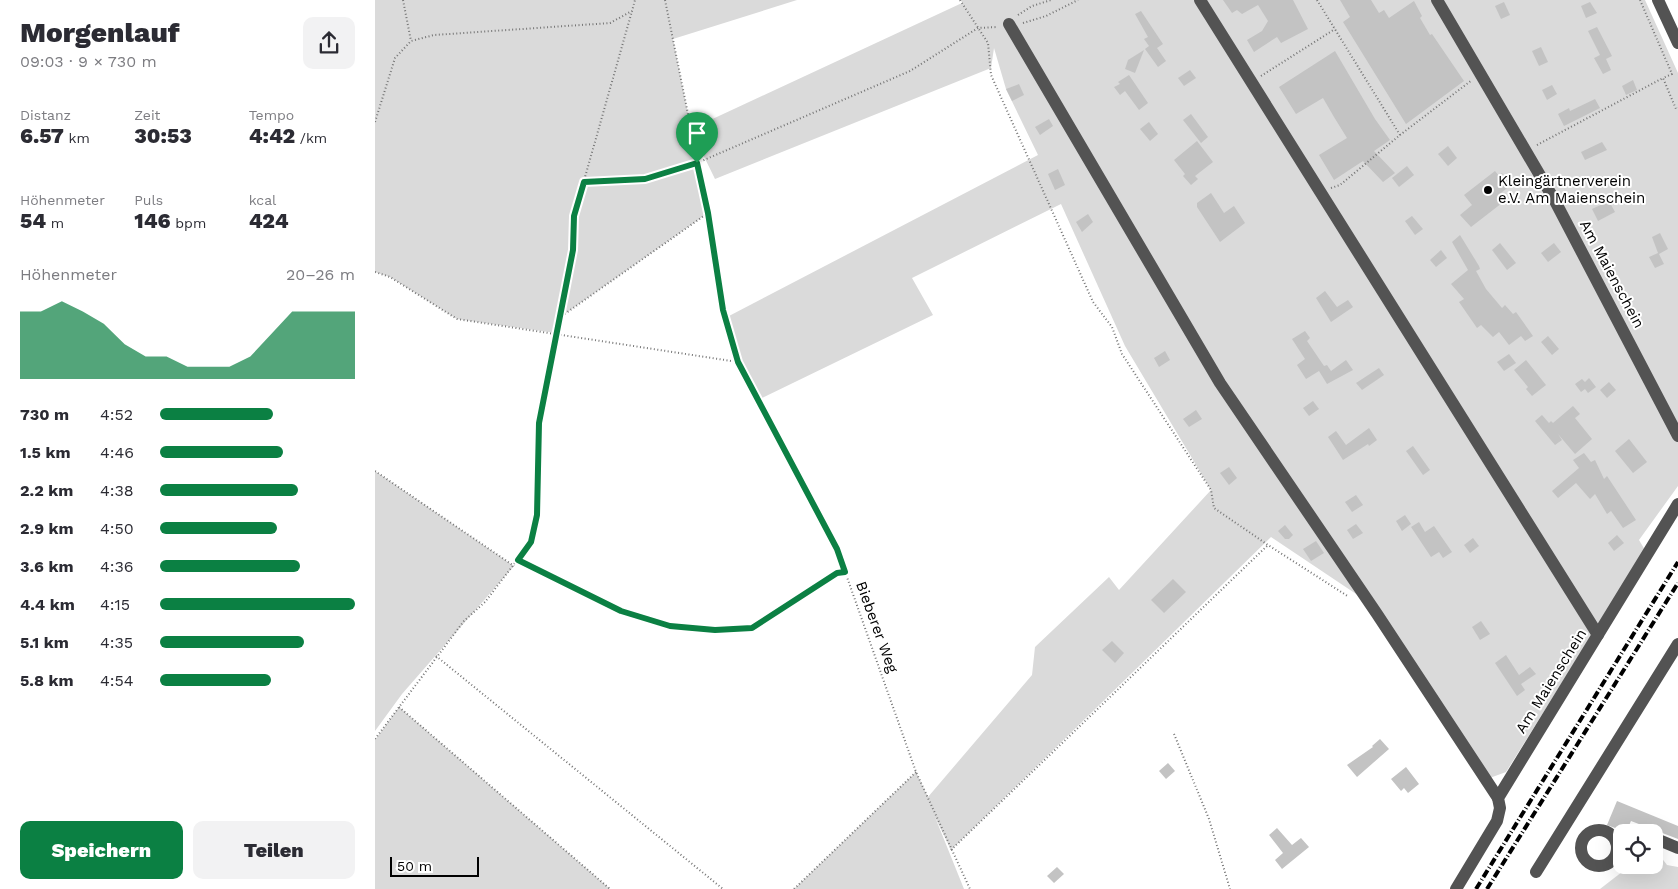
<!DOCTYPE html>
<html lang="de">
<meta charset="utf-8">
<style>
body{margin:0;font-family:"Work Sans",sans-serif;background:#f2f2f3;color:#2b2b33;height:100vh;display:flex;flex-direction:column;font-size:19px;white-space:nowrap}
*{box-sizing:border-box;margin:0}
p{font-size:16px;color:#7c7c81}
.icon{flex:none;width:28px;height:28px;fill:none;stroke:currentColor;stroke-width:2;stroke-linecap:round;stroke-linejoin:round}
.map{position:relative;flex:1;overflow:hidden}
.drawer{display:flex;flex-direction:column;background:#fff;width:375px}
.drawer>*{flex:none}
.tools{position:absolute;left:1238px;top:824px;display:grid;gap:10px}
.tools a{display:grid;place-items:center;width:50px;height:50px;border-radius:10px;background:#fff;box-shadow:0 5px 20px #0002;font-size:25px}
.scale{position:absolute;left:15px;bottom:12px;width:89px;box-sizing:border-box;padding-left:5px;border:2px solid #000;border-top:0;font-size:14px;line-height:18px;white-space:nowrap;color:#000;-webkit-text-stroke:4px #fff;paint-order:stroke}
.pin{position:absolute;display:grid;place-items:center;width:42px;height:42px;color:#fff;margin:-51px -21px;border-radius:50% 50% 50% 0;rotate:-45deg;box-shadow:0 0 5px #0007}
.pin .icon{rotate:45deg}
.round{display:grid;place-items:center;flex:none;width:52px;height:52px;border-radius:10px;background:#f2f2f3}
.summary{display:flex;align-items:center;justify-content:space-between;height:85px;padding:0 20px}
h1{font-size:28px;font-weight:800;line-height:38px}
.figures{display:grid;grid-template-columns:repeat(3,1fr);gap:8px;height:85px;padding:5px 20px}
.figures div{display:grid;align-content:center}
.figures b{font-size:21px;font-weight:800}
.figures small{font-size:14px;font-weight:400}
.figures p{font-size:14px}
.chart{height:140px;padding:10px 20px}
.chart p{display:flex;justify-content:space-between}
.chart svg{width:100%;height:90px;margin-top:5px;fill:#0b8043;opacity:.7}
.primary-button{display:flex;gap:10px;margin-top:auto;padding:10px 20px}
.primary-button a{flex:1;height:58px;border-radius:10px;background:#0b8043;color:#fff;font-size:20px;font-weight:800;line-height:58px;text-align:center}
.primary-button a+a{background:#f2f2f3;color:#2b2b33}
ul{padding:0 20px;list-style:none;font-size:16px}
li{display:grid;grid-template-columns:80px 60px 1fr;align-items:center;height:38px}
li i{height:12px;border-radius:6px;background:#0b8043}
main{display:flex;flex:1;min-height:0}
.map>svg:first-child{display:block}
</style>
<main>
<section class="drawer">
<div class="summary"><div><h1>Morgenlauf</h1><p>09:03 · 9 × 730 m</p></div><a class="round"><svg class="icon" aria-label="share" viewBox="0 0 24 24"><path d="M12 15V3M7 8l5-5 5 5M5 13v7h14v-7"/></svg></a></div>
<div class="figures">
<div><p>Distanz</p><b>6.57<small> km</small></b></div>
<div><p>Zeit</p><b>30:53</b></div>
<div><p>Tempo</p><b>4:42<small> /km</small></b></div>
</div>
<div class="figures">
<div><p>Höhenmeter</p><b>54<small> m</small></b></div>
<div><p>Puls</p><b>146<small> bpm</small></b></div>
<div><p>kcal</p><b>424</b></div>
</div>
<div class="chart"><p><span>Höhenmeter</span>20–26 m</p>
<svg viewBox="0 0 160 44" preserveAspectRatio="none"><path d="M0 44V11L10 11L20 6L30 11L40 17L50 27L60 33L70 33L80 38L90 38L100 38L110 33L120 22L130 11L140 11L150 11L160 11V44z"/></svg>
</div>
<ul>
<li><b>730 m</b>4:52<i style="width:58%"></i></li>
<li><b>1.5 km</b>4:46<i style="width:63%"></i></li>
<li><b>2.2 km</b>4:38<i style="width:71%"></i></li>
<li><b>2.9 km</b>4:50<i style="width:60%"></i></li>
<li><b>3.6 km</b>4:36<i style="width:72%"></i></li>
<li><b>4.4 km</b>4:15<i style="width:100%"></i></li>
<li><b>5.1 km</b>4:35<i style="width:74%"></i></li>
<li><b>5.8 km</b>4:54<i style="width:57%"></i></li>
</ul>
<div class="primary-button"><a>Speichern</a><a>Teilen</a></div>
</section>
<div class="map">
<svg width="1303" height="889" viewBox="0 0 1303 889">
<rect width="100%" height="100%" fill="#fff"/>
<g fill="#dadada">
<path d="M0 0H422L298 39 316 129 587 3 586 0H1270L1303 73V486L1264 540 1270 550 1131 772 1112 779 1005 610 896 537 576 850 560 817 589 889H419L541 772 553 797 657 675 660 647 734 577 744 590 836 490 750 346 686 204 537 278 558 315 383 400 363 359 354 316 663 155 631 89 619 48 616 68 340 179 317 132 333 213 184 318 181 333 82 319 15 277 0 272Z"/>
<path d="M0 471 139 566 27 694 0 731Z"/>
<path d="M24 707 235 889H0V740Z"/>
<path d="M1279 848 1292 865 1303 867V889H1225L1256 865H1279Z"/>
</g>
<g fill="#c3c3c3">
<path d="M848 0H918L933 29 906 43 902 37 879 52 872 40 887 31 893 21 883 5 867 14 862 10 857 13Z"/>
<path d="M965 0H996L1004 13 1009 10 1014 18 1039 1 1047 16 1045 18 1055 35 1057 34 1089 81 1031 124 968 22 975 17Z"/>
<path d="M1129 2 1135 15 1126 19 1120 6Z"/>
<path d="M1215 2 1222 13 1211 18 1206 6Z"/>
<path d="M766 11 788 44 782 48 791 61 783 67 770 49 774 46 769 39 773 37 760 14Z"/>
<path d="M1222 27 1237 56 1231 59 1236 70 1228 74 1219 58 1225 55 1213 31Z"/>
<path d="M1166 47 1173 62 1164 66 1157 51Z"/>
<path d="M769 50 760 73 750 69 753 60Z"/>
<path d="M960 51 1000 119 1015 140 999 151 1020 173 1008 182 988 161 959 180 944 155 972 138 959 117 948 98 921 114 904 87Z"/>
<path d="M815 70 821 78 809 86 803 78Z"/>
<path d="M754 75 773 103 764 110 750 91 745 95 739 87 745 84 743 82Z"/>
<path d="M1258 80 1262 90 1251 95 1247 86Z"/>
<path d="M644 84 649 95 637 101 631 89Z"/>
<path d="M1177 85 1182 94 1172 100 1167 90Z"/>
<path d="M1220 99 1225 108 1189 126 1183 114 1194 108 1195 111Z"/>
<path d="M816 114 833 137 826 143 808 120Z"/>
<path d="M674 119 678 126 665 135 660 127Z"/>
<path d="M774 122 783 134 775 141 765 129Z"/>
<path d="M822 141 838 162 820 176 823 179 816 185 808 176 810 174 799 160Z"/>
<path d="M1227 142 1232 150 1210 160 1206 152Z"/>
<path d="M1073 146 1082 158 1073 166 1063 154Z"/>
<path d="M1032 166 1039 175 1024 187 1017 178Z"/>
<path d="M683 169 690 185 680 190 673 174Z"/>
<path d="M1120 171 1124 176 1127 173 1136 185 1122 196 1127 203 1096 227 1085 215 1097 205 1089 195Z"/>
<path d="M836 193 849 213 859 206 870 223 845 242 822 207V203Z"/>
<path d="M1234 201 1240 212 1223 221 1217 209Z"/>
<path d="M713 214 718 222 707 232 701 222Z"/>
<path d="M1037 216 1048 229 1040 235 1030 221Z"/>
<path d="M1285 233 1293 249 1284 254 1289 264 1280 268 1274 257 1283 253 1277 237Z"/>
<path d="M1085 235 1104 266 1105 269 1101 271 1111 289 1127 308 1130 305 1138 314 1141 312 1158 336 1150 341 1146 336 1134 345 1124 332 1118 337 1106 325 1102 328 1084 302 1089 299 1076 284 1093 270 1077 242Z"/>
<path d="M1125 243 1141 263 1132 270 1117 250Z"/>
<path d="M1179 243 1186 252 1173 262 1166 253Z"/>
<path d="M1066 250 1072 258 1061 267 1055 260Z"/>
<path d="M950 291 962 307 973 300 978 307 956 322 941 298Z"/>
<path d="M930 331 935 338 932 341 949 366 952 365 956 371 971 360 978 370 952 384 944 371 931 379 922 365 930 359 917 339Z"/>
<path d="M1173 336 1184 349 1177 355 1166 342Z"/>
<path d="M790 351 795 360 784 367 779 358Z"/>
<path d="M1134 354 1141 363 1129 371 1122 362Z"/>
<path d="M1151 360 1171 385 1157 396 1151 389 1153 387 1139 370Z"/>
<path d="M1004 368 1009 375 987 390 981 383Z"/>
<path d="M1214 378 1221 387 1213 393 1210 389 1206 392 1200 384 1207 379 1210 382Z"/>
<path d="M1234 382 1241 390 1232 398 1225 390Z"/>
<path d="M938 401 944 409 934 416 928 408Z"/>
<path d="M1198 406 1205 414 1200 418 1217 439 1200 454 1183 434 1187 440 1180 445 1160 421 1167 415 1174 423 1176 421 1178 423Z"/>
<path d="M821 410 827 419 814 427 808 419Z"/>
<path d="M994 428 1002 440 994 446 993 444 968 460 953 437 961 431 971 445Z"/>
<path d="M1254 439 1272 462 1258 473 1240 451Z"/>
<path d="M1038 446 1055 470 1048 475 1031 451Z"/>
<path d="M1209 453 1216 462 1220 460 1229 479 1232 476 1261 520 1248 528 1236 511 1232 514 1220 494 1215 499 1201 483 1183 498 1177 491 1204 468 1198 460Z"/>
<path d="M854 467 862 478 854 485 845 473Z"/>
<path d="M981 495 988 505 977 512 970 502Z"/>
<path d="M1030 515 1036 524 1027 531 1021 521Z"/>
<path d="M1044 522 1050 532 1059 526 1077 552 1068 558 1064 552 1056 557 1036 527Z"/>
<path d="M981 524 988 533 978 539 972 530Z"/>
<path d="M910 525 918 535 914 539H910L903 531Z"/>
<path d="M1242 535 1249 543 1239 551 1233 543Z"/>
<path d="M1098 538 1104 546 1095 553 1089 545Z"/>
<path d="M941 541 949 553 936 561 928 549Z"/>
<path d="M798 579 811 592 789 613 776 600Z"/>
<path d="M1106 621 1115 634 1105 640 1097 627Z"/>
<path d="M737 641 749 653 740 663 727 650Z"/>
<path d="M1131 655 1144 675 1155 667 1161 674 1146 684 1150 690 1142 696 1120 663Z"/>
<path d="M1005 739 1014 749 982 777 972 765 998 747 997 746Z"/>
<path d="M793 763 800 771 791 779 784 771Z"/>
<path d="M1031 767 1044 784 1033 793 1029 788 1026 791 1016 779Z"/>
<path d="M1242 801 1303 826V839L1256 821 1251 832 1232 825Z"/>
<path d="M902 828 917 845 926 838 934 847 907 869 900 860 908 853 894 835Z"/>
<path d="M682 867 689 874 679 883 672 876Z"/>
</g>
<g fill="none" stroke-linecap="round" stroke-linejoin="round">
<g stroke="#757575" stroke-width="2" stroke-dasharray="1 2.5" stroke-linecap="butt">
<path d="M28 0 36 41"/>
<path d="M290 0 333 213 348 310 363 362 462 549 541 772 595 889"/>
<path d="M585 0 613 43 616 75 718 302 737 327 747 354 836 490 839 508 893 545 974 597"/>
<path d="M942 0 1025 135"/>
<path d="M1265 0 1297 74 1288 78"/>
<path d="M643 15 657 6 676 0"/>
<path d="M648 23 671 16 703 0"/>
<path d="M886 76 960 29"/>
<path d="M0 122 20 58 36 41 59 35 235 23 257 11 260 0"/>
<path d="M1162 145 1288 78 1301 109 1303 108"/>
<path d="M209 182 270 179 322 163 535 71 603 28 622 27"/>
<path d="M956 188 965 185 1025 135 1097 80"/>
<path d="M0 272 15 277 82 319 363 362"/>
<path d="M184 318 333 213"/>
<path d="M0 471 139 566"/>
<path d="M143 560 246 611 295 626 340 629 377 627 462 573 470 572"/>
<path d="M61 656 348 889"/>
<path d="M24 707 235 889"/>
<path d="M799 734 834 819 855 889"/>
<path d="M0 739 89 621 110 602 156 542 162 515 164 423 198 250 199 216 257 11"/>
<path d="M576 850 893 545"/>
<path d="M419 889 541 772"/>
</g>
<g stroke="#535353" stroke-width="12">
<path d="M825 0 1223 635"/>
<path d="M1062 0 1180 201 1303 436"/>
<path d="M1283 0 1303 43"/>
<path d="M634 24 845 383 1002 614 1123 798"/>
<circle cx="1224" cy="848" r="18"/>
<path d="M1279 838 1303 848"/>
<path d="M1161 872 1303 644"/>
<path d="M1081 889 1122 821 1125 808 1123 798 1303 504"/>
</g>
<g stroke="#000" stroke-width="4" stroke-dasharray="8 2.5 1 2.5" stroke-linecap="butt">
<path d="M1101 889 1303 562"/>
<path d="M1112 889 1303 583"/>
</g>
</g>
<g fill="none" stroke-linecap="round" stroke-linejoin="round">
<defs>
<path id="route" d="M322 163 333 213 348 310 363 362 462 549 470 572 462 573 377 628 340 630 295 626 246 611 143 560 156 542 162 515 164 423 198 250 199 216 209 182 270 179Z"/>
</defs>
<use href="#route" stroke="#fff" stroke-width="10"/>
<use href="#route" stroke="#0b8043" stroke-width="6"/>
</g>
<circle fill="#000" stroke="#fff" stroke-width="2" cx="1113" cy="190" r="5"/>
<g text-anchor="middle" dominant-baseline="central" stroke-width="4" stroke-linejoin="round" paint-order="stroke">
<g font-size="15" fill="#000" stroke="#fff" text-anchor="start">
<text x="1123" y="181">Kleingärtnerverein<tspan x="1123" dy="17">e.V. Am Maienschein</tspan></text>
</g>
<g font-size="15" fill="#000" stroke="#fff">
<text transform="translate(1237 274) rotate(62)">Am Maienschein</text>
<text transform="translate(502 627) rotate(70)">Bieberer Weg</text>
<text transform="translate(1176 681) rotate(-58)">Am Maienschein</text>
</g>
</g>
</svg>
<div class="tools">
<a><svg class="icon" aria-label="locate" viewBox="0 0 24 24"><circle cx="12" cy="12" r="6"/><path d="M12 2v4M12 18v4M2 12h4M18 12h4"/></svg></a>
</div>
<div class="scale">50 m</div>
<div class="pin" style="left:322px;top:163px;background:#1e9e55"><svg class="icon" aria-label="arrive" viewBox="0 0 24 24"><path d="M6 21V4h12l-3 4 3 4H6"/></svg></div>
</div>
</main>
